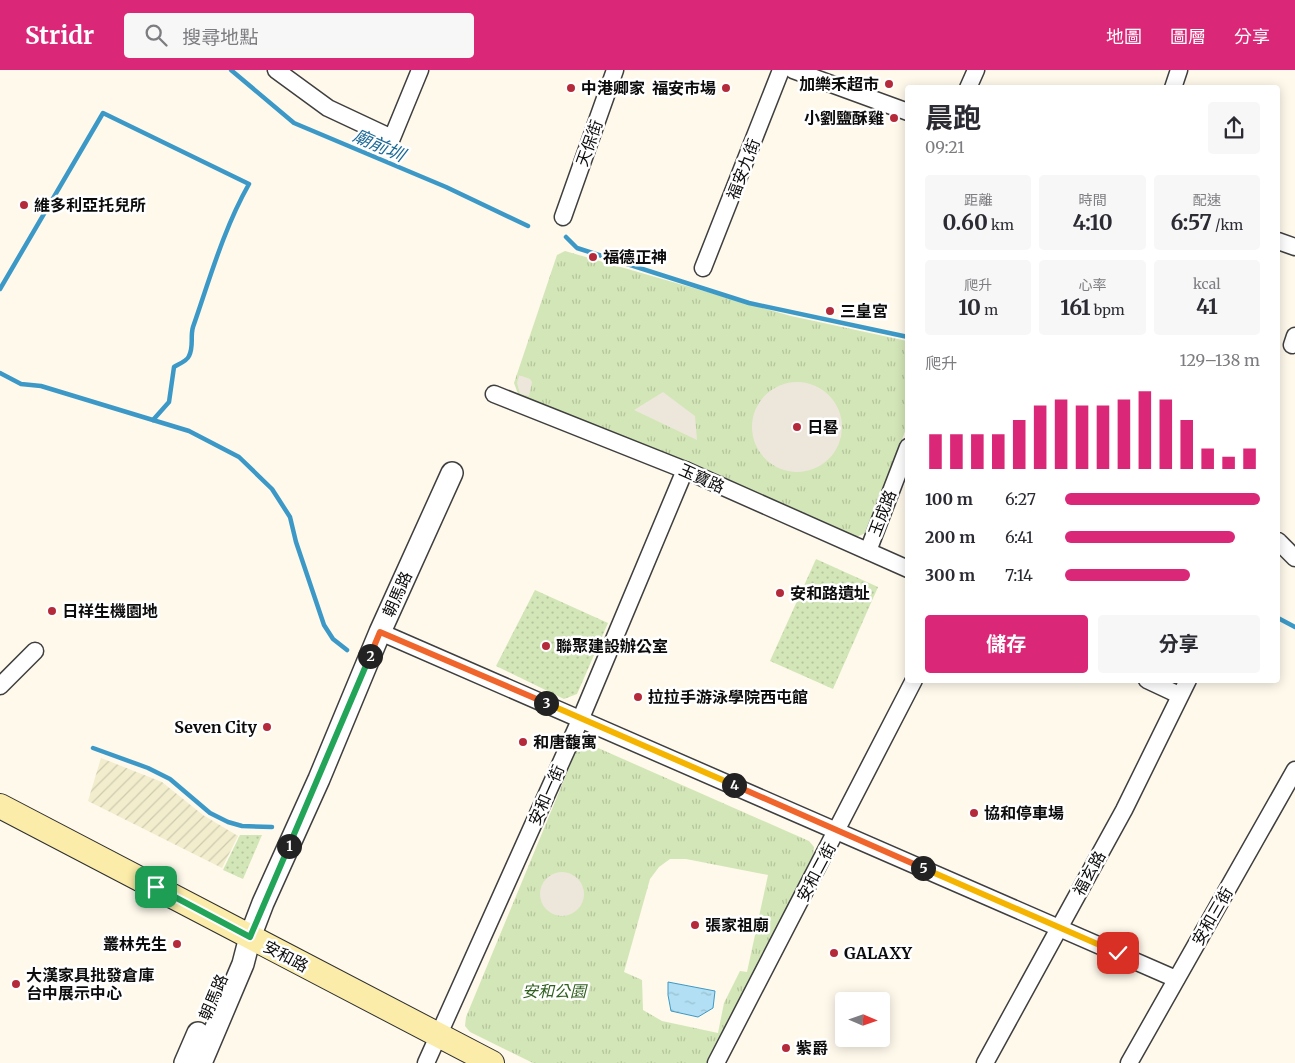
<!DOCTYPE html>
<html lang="zh-TW">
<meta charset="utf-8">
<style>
body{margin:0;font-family:Merriweather,"Noto Sans TC",serif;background:#f7f7f7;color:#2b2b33;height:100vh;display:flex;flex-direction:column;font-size:19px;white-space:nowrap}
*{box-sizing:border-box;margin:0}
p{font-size:16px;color:#7c7c81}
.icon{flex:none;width:28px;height:28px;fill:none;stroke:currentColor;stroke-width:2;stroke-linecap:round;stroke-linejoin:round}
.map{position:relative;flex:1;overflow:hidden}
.details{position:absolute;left:905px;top:15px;width:375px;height:598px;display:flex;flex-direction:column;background:#fff;border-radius:5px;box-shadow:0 2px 12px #0003}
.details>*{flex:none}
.needle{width:32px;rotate:92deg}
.fabs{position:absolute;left:835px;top:922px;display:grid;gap:10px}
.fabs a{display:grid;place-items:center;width:55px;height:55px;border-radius:5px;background:#fff;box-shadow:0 2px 12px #0003;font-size:25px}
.pin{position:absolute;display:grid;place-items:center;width:42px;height:42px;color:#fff;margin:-21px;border-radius:10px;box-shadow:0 2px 8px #0006}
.km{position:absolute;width:25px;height:25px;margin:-12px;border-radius:50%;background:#222;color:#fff;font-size:14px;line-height:25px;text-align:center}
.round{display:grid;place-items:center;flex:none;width:52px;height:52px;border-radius:5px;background:#f7f7f7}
.summary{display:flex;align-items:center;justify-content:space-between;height:85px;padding:0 20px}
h1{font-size:28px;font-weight:700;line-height:38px}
.metrics{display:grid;grid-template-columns:repeat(3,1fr);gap:8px;height:85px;padding:5px 20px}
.metrics div{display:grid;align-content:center;border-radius:5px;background:#f7f7f7;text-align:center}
.metrics b{font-size:21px;font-weight:700}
.metrics small{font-size:14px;font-weight:400}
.metrics p{font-size:14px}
.chart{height:140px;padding:10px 20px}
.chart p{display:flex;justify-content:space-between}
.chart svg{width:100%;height:90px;margin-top:5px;stroke:#db2777;stroke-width:6}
.cta{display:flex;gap:10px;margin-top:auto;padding:10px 20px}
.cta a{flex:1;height:58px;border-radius:5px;background:#db2777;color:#fff;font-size:20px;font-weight:700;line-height:58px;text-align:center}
.cta a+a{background:#f7f7f7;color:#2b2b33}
ul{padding:0 20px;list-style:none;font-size:16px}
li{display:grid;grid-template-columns:80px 60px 1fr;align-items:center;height:38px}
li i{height:12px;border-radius:6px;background:#db2777}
header{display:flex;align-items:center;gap:30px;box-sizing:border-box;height:70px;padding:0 25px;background:#db2777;color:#fff}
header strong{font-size:24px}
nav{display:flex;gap:28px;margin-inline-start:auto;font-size:18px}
.search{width:350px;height:45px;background:#f7f7f7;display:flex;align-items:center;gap:12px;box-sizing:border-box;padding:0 18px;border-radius:5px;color:#7c7c81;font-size:19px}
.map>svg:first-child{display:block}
</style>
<header>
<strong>Stridr</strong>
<div class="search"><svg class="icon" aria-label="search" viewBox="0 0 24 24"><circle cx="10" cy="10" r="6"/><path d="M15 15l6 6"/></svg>搜尋地點</div>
<nav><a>地圖</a><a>圖層</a><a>分享</a></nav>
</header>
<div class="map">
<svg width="1295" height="993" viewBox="0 0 1295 993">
<defs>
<pattern id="farmland-furrows" width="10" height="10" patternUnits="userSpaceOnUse" patternTransform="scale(1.25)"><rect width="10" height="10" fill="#f2edcd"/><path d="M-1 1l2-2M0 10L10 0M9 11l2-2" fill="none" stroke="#cecaaf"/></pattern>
<pattern id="grass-dots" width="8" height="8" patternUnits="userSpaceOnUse" patternTransform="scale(1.25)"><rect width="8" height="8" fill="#d3e6b7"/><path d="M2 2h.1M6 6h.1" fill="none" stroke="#b4c49c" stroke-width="1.8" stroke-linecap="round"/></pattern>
<pattern id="park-tufts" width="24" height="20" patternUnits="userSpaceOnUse" patternTransform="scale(1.25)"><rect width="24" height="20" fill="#d3e6b7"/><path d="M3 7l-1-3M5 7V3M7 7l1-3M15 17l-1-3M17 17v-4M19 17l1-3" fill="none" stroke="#b4c49c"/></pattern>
<pattern id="water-ripples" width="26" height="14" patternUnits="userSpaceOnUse" patternTransform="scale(1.25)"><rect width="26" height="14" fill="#b2dff3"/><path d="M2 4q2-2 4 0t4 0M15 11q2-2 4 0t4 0" fill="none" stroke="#98becf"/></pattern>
</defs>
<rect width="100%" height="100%" fill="#fef9eb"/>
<path fill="url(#farmland-furrows)" d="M101 688 162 712 203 745 238 766 222 798 88 731Z"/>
<g fill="url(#grass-dots)">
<path d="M816 489 878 517 833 619 770 591Z"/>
<path d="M535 520 608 553 577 624 564 629 496 596Z"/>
<path d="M240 765H262L243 809 223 800Z"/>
</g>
<g fill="url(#park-tufts)" fill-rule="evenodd">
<path d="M565 181 791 246 907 271V356L868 462 854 468 518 324 514 313 557 185Z"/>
<path d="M580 674H589L809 771 814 777 813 786 707 993H533L470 962 465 956 466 947 576 681ZM670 789H686L768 805 747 902 740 901 724 933 718 963 662 951 643 940 642 910 624 902 650 809 659 797Z"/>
</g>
<g fill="#ede7db">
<path d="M519 305 530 309 532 312 529 326 520 324 517 313Z"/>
<circle cx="797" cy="357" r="45"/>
<path d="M663 322 695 346 697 370 634 340Z"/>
<circle cx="562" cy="824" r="22"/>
</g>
<path fill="url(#water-ripples)" stroke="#3c99c7" d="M668 912 715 921 713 938 698 947 671 941 668 925Z"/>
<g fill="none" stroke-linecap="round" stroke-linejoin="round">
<g stroke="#3c99c7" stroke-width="4.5">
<path d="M231 0 294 53 446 117 528 156"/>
<path d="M566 167 577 178 749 233 908 267"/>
<path d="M0 219 103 43 249 114C224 158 210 208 193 257 190 267 194 276 189 286 187 291 179 294 174 297L169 332 153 350"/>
<path d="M0 303 21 314 41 316 189 361 239 387 272 419 290 447 296 472 324 555 333 569 347 580"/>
<path d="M1278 548 1295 557"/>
<path d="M93 678 148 698 170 709 210 743 228 752 242 756 272 757"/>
</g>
<defs>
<g id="minor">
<path d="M276 0 328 38 392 68 420 0"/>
<path d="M793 0 908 42"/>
<path d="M968 18 976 0"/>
<path d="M1173 18 1179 0"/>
<path d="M563 147 615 0"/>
<path d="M1278 171 1295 177"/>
<path d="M703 198 781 0"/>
<path d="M1292 275 1295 266"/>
<path d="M494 324 685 400 908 499"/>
<path d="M1278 471 1295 488"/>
<path d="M868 481 908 377"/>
<path d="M380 562 1176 909"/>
<path d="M1147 610 1179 625"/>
<path d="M0 616 35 581"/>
<path d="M426 993 581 648 685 400"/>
<path d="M716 993 914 610"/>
<path d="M985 993 1124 740 1188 610"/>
<path d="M1129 993 1295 700"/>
</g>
<g id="tertiary">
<path d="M185 993 198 963"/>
<path d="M201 993 243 894 250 867 263 833 319 709 380 562 452 403"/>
</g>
<path id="secondary" d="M0 736 492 993"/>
</defs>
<use href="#minor" stroke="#3f3f3f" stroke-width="19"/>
<use href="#tertiary" stroke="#3f3f3f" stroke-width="24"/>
<use href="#secondary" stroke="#2e2e2e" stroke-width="26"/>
<use href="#minor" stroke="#fff" stroke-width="16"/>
<use href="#tertiary" stroke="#fff" stroke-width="21"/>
<use href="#secondary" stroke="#fbeca9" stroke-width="24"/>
</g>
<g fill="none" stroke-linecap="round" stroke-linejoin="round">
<defs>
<path id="split-1" d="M156 817 250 867 289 776"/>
<path id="split-2" d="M289 776 370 586"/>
<path id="split-3" d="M370 586 380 562 546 633"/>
<path id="split-4" d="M546 633 734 715"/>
<path id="split-5" d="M734 715 923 798"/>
<path id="split-6" d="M923 798 1118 883"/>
</defs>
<use href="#split-1" stroke="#fff" stroke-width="10"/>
<use href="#split-2" stroke="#fff" stroke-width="10"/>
<use href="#split-3" stroke="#fff" stroke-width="10"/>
<use href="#split-4" stroke="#fff" stroke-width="10"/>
<use href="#split-5" stroke="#fff" stroke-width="10"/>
<use href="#split-6" stroke="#fff" stroke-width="10"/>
<use href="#split-1" stroke="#22a559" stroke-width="6"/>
<use href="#split-2" stroke="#22a559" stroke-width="6"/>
<use href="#split-3" stroke="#f0652b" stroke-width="6"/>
<use href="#split-4" stroke="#f5b400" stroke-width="6"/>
<use href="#split-5" stroke="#f0652b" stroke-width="6"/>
<use href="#split-6" stroke="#f5b400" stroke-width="6"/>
</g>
<g fill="#b52a3b" stroke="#fff" stroke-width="2">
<circle cx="889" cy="14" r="5"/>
<circle cx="571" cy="18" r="5"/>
<circle cx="726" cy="18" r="5"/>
<circle cx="894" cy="48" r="5"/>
<circle cx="24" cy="135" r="5"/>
<circle cx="593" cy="187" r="5"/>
<circle cx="830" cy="241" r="5"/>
<circle cx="797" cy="357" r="5"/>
<circle cx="780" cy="523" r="5"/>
<circle cx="52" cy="541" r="5"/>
<circle cx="546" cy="576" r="5"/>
<circle cx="638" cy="627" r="5"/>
<circle cx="267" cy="657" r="5"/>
<circle cx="523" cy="672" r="5"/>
<circle cx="974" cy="743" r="5"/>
<circle cx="695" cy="855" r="5"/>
<circle cx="177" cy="874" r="5"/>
<circle cx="834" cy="883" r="5"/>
<circle cx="16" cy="914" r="5"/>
<circle cx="786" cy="978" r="5"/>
</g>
<g text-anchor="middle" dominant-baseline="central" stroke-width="5" stroke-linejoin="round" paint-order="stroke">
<g font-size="16" font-weight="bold" fill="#0c0c0c" stroke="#fff" text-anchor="start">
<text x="879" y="14" text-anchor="end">加樂禾超市</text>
<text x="581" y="18">中港卿家</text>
<text x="716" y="18" text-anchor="end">福安市場</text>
<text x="884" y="48" text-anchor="end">小劉鹽酥雞</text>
<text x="34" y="135">維多利亞托兒所</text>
<text x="603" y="187">福德正神</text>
<text x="840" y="241">三皇宮</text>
<text x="807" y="357">日晷</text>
<text x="790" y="523">安和路遺址</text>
<text x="62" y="541">日祥生機園地</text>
<text x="556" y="576">聯聚建設辦公室</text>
<text x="648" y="627">拉拉手游泳學院西屯館</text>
<text x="257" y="657" text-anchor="end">Seven City</text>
<text x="533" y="672">和唐馥寓</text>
<text x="984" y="743">協和停車場</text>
<text x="705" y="855">張家祖廟</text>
<text x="167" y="874" text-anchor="end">叢林先生</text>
<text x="844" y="883">GALAXY</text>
<text x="26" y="905">大漢家具批發倉庫<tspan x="26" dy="18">台中展示中心</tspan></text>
<text x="796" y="978">紫爵</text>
</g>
<g font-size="16" fill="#0c0c0c" stroke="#fff">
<text transform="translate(589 73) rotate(-70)">天保街</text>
<text transform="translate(743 99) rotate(-69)">福安九街</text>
<text transform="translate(702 408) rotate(24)">玉寶路</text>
<text transform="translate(882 443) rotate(-69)">玉成路</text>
<text transform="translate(397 524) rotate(-66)">朝馬路</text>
<text transform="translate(546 725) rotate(-66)">安和一街</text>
<text transform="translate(816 802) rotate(-62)">安和二街</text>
<text transform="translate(1089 803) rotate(-61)">福玄路</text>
<text transform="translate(1212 846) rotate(-60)">安和三街</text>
<text transform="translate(286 886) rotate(28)">安和路</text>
<text transform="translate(213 927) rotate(-67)">朝馬路</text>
</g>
<g font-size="16" font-style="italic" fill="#31601f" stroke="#fff">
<text x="554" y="921">安和公園</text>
</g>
<g font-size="18" font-style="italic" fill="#1b6a97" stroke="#fff">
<text transform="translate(379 75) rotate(24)">廟前圳</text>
</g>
</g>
</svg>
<div class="fabs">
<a><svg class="needle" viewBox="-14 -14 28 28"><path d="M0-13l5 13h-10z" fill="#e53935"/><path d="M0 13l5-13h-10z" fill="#7c7c81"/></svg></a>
</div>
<div class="pin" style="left:156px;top:817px;background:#1e9e55"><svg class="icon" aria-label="arrive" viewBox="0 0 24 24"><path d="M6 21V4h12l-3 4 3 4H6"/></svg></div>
<div class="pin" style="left:1118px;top:883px;background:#d93025"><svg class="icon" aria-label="check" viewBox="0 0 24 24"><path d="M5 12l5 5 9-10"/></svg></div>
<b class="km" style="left:289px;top:776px">1</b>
<b class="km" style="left:370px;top:586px">2</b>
<b class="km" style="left:546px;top:633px">3</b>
<b class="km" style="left:734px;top:715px">4</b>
<b class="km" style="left:923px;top:798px">5</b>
<section class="details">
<div class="summary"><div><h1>晨跑</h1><p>09:21</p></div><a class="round"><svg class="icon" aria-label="share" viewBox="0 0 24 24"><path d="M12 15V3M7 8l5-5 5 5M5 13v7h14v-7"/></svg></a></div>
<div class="metrics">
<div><p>距離</p><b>0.60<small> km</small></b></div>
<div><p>時間</p><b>4:10</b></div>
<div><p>配速</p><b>6:57<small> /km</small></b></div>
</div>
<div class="metrics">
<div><p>爬升</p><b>10<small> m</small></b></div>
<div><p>心率</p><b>161<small> bpm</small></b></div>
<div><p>kcal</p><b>41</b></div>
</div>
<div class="chart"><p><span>爬升</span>129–138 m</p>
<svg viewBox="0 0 160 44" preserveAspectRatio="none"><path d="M5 44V27M15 44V27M25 44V27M35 44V27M45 44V20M55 44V13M65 44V10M75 44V13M85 44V13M95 44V10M105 44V6M115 44V10M125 44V20M135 44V34M145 44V38M155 44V34"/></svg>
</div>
<ul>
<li><b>100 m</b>6:27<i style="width:100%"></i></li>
<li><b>200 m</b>6:41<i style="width:87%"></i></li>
<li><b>300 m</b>7:14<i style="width:64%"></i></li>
</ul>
<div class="cta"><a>儲存</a><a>分享</a></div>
</section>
</div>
